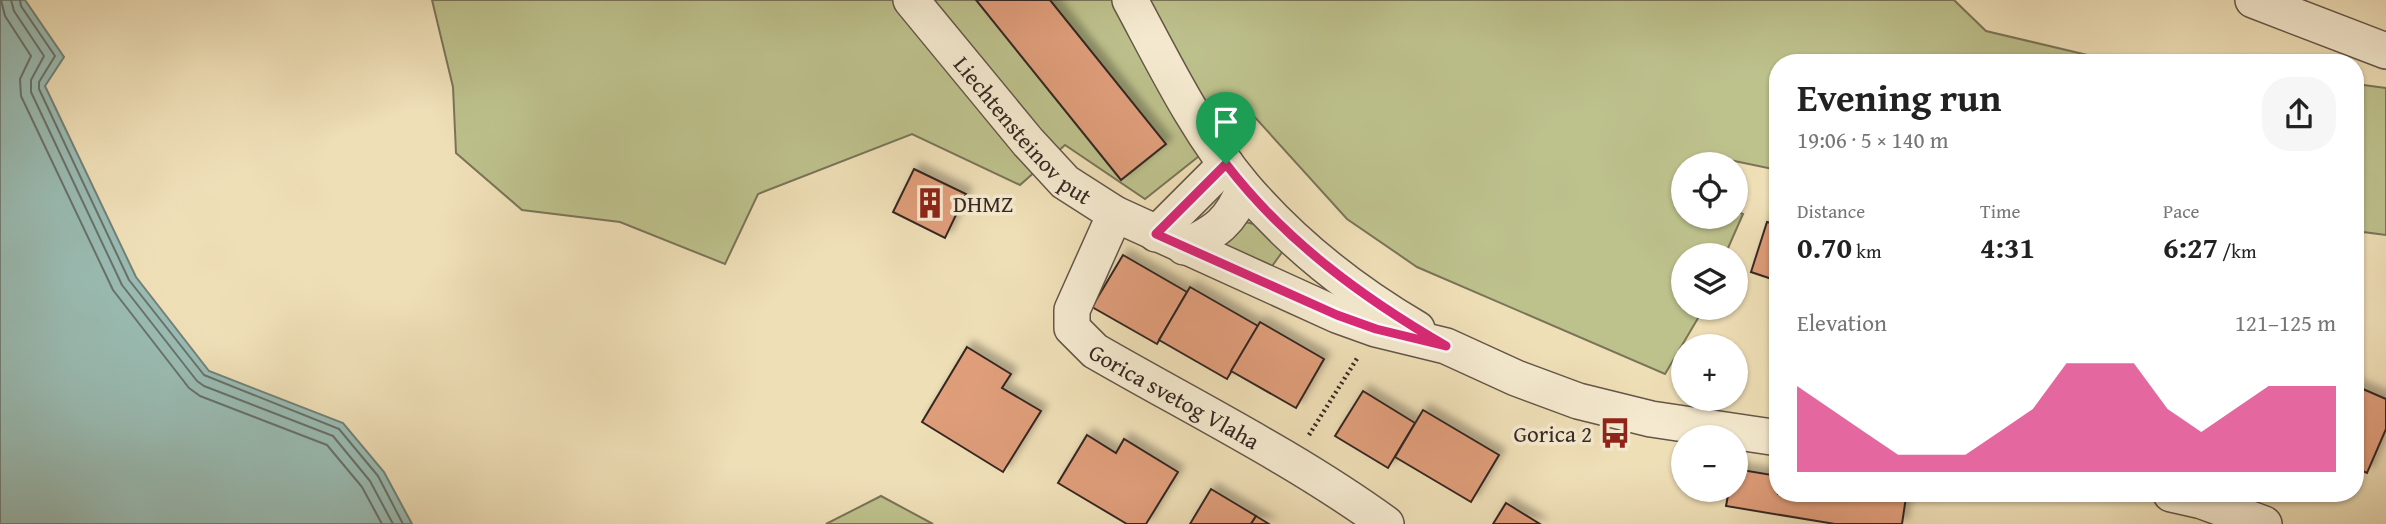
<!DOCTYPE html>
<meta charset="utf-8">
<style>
body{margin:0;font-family:"Gentium Book Plus",serif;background:#f6f6f6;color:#222;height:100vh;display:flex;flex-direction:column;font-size:26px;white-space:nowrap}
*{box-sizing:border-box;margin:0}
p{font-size:23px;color:#767676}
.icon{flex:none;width:38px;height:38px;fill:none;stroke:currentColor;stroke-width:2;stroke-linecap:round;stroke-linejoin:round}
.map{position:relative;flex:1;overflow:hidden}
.details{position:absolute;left:1769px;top:54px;width:595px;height:448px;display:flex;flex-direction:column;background:#fff;border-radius:28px;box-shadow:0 2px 5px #0004}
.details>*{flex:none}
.tools{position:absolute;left:1671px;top:152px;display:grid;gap:14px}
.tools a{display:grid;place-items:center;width:77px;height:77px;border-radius:50%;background:#fff;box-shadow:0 2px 5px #0004;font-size:35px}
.pin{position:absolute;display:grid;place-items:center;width:60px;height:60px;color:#fff;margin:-72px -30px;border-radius:50% 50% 50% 0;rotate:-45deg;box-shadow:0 0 7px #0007}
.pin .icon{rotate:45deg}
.round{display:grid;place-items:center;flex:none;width:74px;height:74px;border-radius:28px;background:#f6f6f6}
.headline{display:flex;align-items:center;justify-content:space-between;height:119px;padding:0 28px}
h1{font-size:38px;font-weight:700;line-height:52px}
.figures{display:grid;grid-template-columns:repeat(3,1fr);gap:10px;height:119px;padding:7px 28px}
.figures div{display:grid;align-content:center}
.figures b{font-size:30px;font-weight:700}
.figures small{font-size:19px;font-weight:400}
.figures p{font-size:19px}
.chart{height:196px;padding:14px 28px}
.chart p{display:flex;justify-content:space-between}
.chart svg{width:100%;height:126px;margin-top:7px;fill:#db2777;opacity:.7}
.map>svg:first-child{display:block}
</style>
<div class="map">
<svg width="2386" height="524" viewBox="0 0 2386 524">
<defs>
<filter id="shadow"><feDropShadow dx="6" dy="-6" stdDeviation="3.5" flood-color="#0004"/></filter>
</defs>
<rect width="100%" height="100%" fill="#efdfb7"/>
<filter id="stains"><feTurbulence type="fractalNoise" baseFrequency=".00286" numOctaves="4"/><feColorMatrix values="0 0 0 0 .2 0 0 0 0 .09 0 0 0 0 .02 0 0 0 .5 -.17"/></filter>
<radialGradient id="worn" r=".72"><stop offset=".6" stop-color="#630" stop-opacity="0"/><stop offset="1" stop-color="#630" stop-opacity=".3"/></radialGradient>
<g fill="#bdc18c" stroke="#7a7458" stroke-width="2">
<path d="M432 0H1954L1986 31 2100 58 2166 63H1778V199L1773 197V169L1715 157 1712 164H1684V217H1736V211L1743 214 1725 255 1684 256V308H1704L1665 374 1417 267 1347 219 1252 114 1145 199 1065 145 1020 185 912 134 758 194 725 264 620 222 522 210 456 153 453 87Z"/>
<path d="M2356 84 2386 88V235L2356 231Z"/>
<path d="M1245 222 1258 225 1283 251 1267 273 1221 252V238Z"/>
<path d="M881 496 933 524H826Z"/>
</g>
<path fill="#9abcb3" stroke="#728179" stroke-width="2" d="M0 0H25L64 57 45 86 136 277 209 371 343 423 384 472 412 524H0Z"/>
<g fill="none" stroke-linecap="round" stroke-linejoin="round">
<g stroke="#68726b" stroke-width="2">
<path d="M1 0 5 16 31 56 20 79 21 96 113 290 189 388 200 396 327 445 362 487 382 524"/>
<path d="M11 0 14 11 44 56 31 80V92L122 285 197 381 204 386 333 436 370 481 393 524"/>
<path d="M20 0 21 6 55 56 39 82V89L129 280 204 375 339 429 378 476 403 524"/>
</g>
</g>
<g fill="#df9d7a" stroke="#362823" stroke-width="2" filter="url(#shadow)">
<path d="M976 0H1050L1166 144 1121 180Z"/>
<path d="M914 169 966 194 945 238 893 212Z"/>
<path d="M1767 222 1778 225V281L1751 272Z"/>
<path d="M1123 255 1187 292 1157 344 1092 307Z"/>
<path d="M1190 287 1258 326 1227 379 1159 340Z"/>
<path d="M1260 322 1324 359 1296 408 1231 371Z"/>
<path d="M967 347 1011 374 1002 388 1041 411 1003 472 922 422Z"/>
<path d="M2356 386 2386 399V429L2367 473 2356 468Z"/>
<path d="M1363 391 1415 423 1388 468 1335 436Z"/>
<path d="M1423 410 1499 455 1471 502 1395 457Z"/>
<path d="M1087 435 1116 453 1124 439 1178 472 1146 524H1127L1058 483Z"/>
<path d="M1736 469 1778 476V494H1885L1906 497 1902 524H1835L1726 506 1729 490H1736Z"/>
<path d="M1211 489 1256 516 1251 524H1190Z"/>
<path d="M1506 503 1540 524H1493Z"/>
<path d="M1256 516 1269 524H1251Z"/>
</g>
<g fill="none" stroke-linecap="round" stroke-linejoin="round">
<defs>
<g id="street">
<path id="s1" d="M911 0 1028 142 1065 182 1115 214 1337 315 1376 329 1446 346 1516 378 1578 401 1651 419 1778 438"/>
<path d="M1130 0C1164 63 1197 132 1244 187 1292 243 1354 292 1417 329"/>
<path d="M2253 0 2386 51"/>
<path id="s2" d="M1115 214 1072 310V328L1095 351C1192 407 1295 458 1386 524"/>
<path d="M1156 234 1226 164"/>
<path d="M1184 247C1216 232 1231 222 1244 188"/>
<path d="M2171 494 2202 501 2264 524"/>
</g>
</defs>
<use href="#street" stroke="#645648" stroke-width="38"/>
<path stroke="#362823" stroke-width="4.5" stroke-dasharray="2 3.5" stroke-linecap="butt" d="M1309 435 1358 357"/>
<use href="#street" stroke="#f5ead0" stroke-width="35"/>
</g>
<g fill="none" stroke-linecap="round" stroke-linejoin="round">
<defs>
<path id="route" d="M1226 164C1285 241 1363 298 1446 346L1376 329 1337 315 1156 234Z"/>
</defs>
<use href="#route" stroke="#fff" stroke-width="14"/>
<use href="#route" stroke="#db2777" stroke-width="9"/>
</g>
<defs>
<symbol id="building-bare" viewBox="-9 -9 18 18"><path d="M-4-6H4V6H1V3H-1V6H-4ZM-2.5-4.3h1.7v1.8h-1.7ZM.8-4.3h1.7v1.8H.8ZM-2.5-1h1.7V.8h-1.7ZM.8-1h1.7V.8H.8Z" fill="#8f2418" stroke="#f5ead0" stroke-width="2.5" paint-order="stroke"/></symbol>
<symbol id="bus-bare" viewBox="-9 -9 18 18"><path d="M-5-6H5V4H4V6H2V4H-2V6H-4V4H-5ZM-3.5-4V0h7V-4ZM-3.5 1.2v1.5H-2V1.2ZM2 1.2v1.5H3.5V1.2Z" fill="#8f2418" stroke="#f5ead0" stroke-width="2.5" paint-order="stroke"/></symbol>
</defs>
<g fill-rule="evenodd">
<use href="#building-bare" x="908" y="181" width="44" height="44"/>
<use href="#bus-bare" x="1593" y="411" width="44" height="44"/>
</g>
<g text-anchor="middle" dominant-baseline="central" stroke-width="7" stroke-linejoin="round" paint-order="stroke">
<g font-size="23" fill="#362823" stroke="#f5ead0">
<text stroke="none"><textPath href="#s1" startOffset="172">Liechtensteinov put</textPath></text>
<text stroke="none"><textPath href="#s2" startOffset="247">Gorica svetog Vlaha</textPath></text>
</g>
<g font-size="23" fill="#362823" stroke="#f5ead0" text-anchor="start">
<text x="953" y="203">DHMZ</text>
<text x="1592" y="433" text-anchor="end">Gorica 2</text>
</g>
</g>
<rect width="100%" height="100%" filter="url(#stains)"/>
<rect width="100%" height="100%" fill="url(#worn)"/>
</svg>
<div class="tools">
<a><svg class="icon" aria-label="locate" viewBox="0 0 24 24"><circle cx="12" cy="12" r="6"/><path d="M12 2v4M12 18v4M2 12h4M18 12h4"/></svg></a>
<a><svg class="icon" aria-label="layers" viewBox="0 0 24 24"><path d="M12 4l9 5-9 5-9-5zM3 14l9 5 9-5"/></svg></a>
<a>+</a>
<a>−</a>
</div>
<div class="pin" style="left:1226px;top:164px;background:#1e9e55"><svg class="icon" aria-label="arrive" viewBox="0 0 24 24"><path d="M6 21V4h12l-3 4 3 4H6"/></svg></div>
<section class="details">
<div class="headline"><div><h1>Evening run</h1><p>19:06 · 5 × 140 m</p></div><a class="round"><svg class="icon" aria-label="share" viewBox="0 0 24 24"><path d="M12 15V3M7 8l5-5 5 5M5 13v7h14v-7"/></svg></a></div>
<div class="figures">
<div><p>Distance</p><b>0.70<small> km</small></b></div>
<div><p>Time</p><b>4:31</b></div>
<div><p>Pace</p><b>6:27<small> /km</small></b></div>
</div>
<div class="chart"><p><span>Elevation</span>121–125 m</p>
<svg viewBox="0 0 160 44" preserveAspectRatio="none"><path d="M0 44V14L10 22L20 30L30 38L40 38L50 38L60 30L70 22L80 6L90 6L100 6L110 22L120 30L130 22L140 14L150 14L160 14V44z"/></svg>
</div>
</section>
</div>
